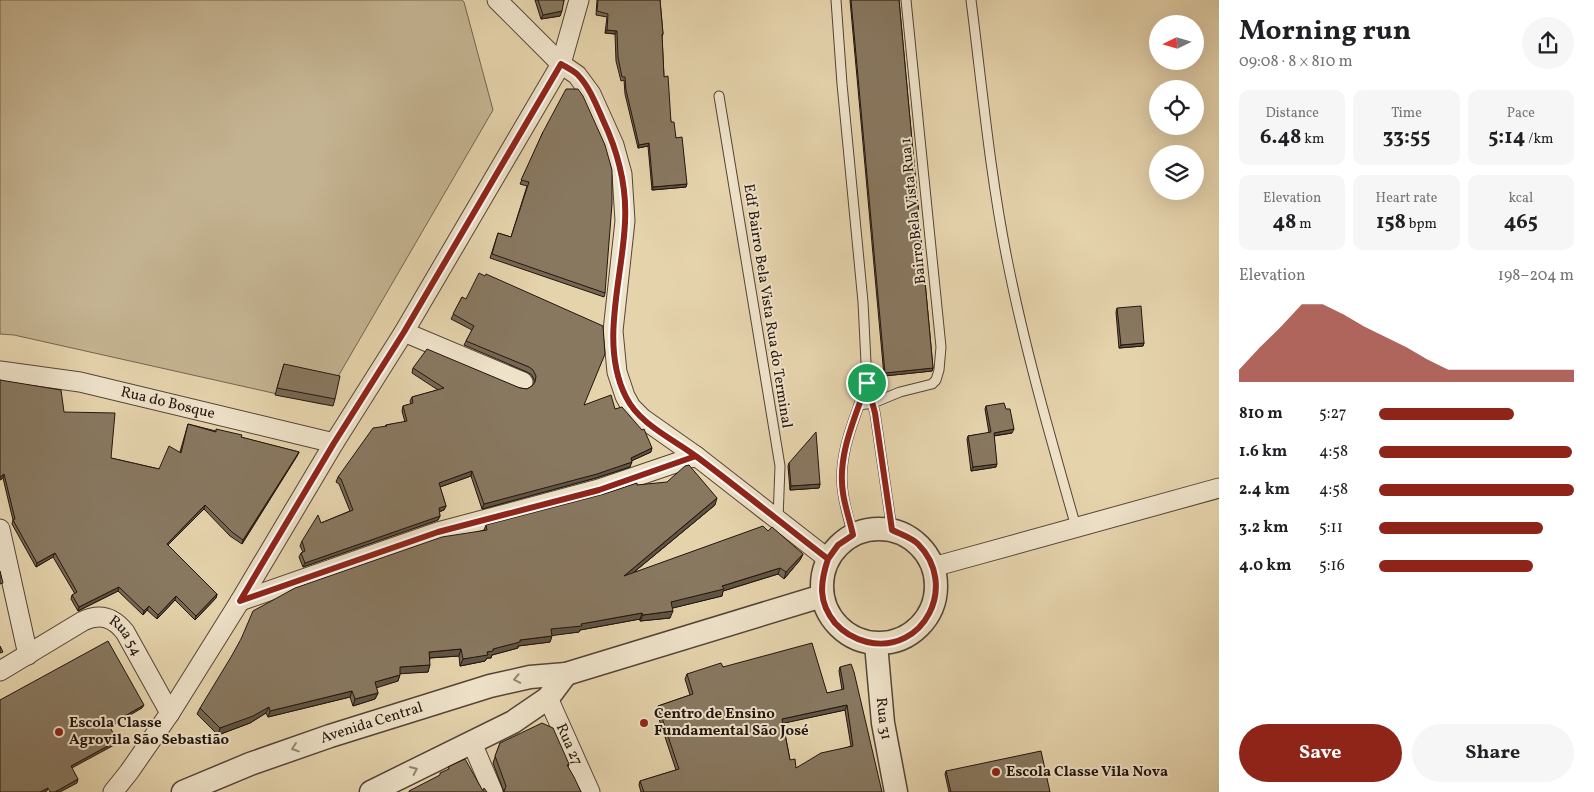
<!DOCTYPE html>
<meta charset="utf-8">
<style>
body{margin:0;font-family:Vollkorn,serif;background:#f6f6f6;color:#202124;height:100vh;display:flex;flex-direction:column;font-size:19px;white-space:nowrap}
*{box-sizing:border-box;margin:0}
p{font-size:16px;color:#757577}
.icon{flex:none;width:28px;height:28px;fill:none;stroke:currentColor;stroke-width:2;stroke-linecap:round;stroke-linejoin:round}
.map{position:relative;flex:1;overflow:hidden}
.drawer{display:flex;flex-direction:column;background:#fff;width:375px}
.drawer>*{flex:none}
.needle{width:32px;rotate:265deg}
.controls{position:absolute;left:1149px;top:15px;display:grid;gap:10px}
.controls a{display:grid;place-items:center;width:55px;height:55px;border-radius:50%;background:#fff;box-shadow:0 5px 20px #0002;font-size:25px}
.pin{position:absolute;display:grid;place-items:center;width:42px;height:42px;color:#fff;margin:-21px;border:2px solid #fff;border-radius:50%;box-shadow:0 1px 5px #0007}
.round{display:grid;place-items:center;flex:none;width:52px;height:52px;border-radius:26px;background:#f6f6f6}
.headline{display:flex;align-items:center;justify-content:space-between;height:85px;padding:0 20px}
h1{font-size:28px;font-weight:700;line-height:38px}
.stats{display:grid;grid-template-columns:repeat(3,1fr);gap:8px;height:85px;padding:5px 20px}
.stats div{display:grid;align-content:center;border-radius:10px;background:#f6f6f6;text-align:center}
.stats b{font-size:21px;font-weight:700}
.stats small{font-size:14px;font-weight:400}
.stats p{font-size:14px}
.chart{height:140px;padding:10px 20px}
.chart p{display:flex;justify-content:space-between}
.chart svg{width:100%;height:90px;margin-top:5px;fill:#8f2418;opacity:.7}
.cta{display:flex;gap:10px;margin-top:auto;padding:10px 20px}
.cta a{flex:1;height:58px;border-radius:30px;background:#8f2418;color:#fff;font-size:20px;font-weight:700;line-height:58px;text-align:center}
.cta a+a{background:#f6f6f6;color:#202124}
ul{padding:0 20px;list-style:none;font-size:16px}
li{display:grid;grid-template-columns:80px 60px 1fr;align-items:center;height:38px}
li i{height:12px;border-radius:6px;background:#8f2418}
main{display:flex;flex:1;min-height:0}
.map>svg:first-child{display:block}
</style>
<main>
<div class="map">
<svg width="1219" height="792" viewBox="0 0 1219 792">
<rect width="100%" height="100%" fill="#e5d3ac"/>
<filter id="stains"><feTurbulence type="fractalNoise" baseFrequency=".004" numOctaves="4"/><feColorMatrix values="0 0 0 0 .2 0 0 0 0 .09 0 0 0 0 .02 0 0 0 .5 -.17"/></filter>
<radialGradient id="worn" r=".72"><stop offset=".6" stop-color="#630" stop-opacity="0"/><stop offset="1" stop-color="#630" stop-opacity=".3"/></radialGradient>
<path fill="#c4b391" stroke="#746450" d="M0 0H462L464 2 493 110 322 404 14 335 0 334Z"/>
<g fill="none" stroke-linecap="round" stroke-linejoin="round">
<defs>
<g id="service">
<path d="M836 0 842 84 863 302 867 383 875 413 892 530"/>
<path d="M971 0C982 86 990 174 1007 259 1025 350 1051 439 1076 527"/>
<path d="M719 96 780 466 778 519"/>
<path d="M859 405 873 403 900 392 932 384 936 380 939 370 941 347 906 0"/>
<path d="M853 535C849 521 845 507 843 493 837 455 855 418 867 383"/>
</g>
<g id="minor">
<path d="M497 0 561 64 577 75 591 94 614 145 622 174 625 221 613 331 617 372 625 396 631 407 642 418 696 456 828 559"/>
<path d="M404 332 523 382"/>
<path id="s1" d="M0 371 80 382 334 443"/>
<path d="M0 529 28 655"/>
<path d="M933 567 1219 488"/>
<path d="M240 601 438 532 599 489 696 456"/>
<path id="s2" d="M0 671 83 621C100 613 113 617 125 632L170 713"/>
<path id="s3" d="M548 698 590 792"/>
<path d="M472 743 493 792"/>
<path d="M113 792 129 772 170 713 240 601 334 443 404 332 561 64 579 0"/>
</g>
<g id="tertiary">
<circle cx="879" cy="586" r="57"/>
<path id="s4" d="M876 644 883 723 896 792"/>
<path id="s5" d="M183 792 250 764 330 736 490 686 530 677 566 674 822 596"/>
<path d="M371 792 513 722 548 698 566 674"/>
</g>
</defs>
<use href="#service" stroke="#544436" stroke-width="11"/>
<use href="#minor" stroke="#544436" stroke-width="21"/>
<use href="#tertiary" stroke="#544436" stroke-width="25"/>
<use href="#service" stroke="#eee2c9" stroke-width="9"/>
<use href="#minor" stroke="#eee2c9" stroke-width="19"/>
<use href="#tertiary" stroke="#eee2c9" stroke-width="22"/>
</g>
<g fill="#756753" stroke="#23150e" fill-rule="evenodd">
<path d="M535 0H564L560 16 541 19Z"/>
<path d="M597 0H660L663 34 662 37 664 77 671 122 676 138 686 187 652 190 648 146 638 148 625 94 624 80 621 81 616 61 615 34 605 33 607 17 596 15Z"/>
<path d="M850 0H899L933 368 932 371 884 376Z"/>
<path d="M543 132 605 293 604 297 490 258 498 233 511 237 527 186 520 184Z"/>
<path d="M462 297 584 405 615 409 651 452 631 461 630 467 596 478 482 509 471 476 440 487 446 506 444 510 439 512 440 516 438 520 303 567 299 557 301 553 303 552 300 546 302 541 321 523 350 511 339 484 336 482 338 477 386 425 405 422 402 411 403 406 411 404 410 401 412 397 438 390 412 373 413 368 520 388 527 389 532 386 534 384V380L532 375 527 372 464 345 472 330 451 319Z"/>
<path d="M1117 308 1144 343 1143 346 1119 348 1116 312Z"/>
<path d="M284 364 335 399 333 406 275 395Z"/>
<path d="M0 380 64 412 111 458 159 469 180 452 188 424 299 452 297 456 242 544 230 536 204 509 168 545 217 594 216 598 195 620 175 600 157 619 147 610 143 615 118 591 78 611 71 599 72 595 75 594 53 557 36 567 12 524 13 520 3 478 0 480Z"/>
<path d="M986 406 1006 409 1012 433 994 436 996 467 971 471 967 439 968 436 989 433 985 409Z"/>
<path d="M789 463 820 484 819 488 790 490 788 466Z"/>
<path d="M637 485 715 505 633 573 768 531 803 554 800 560 784 579 778 574 723 591 722 596 672 608 670 618 640 621V619L580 630 579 632 552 635 550 642 518 646V648L492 655 491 658H487L485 661 460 666 459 656 430 658 428 672 400 673 398 681 376 687 378 693 375 699 353 706 350 697 268 717 266 713 250 723 218 735 197 714 200 708 484 530 486 525Z"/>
<path d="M723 667 827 693 842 690 839 671 840 667 882 792H641L639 785 640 781 676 770 656 710 658 706 690 695 685 679 687 674ZM845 710 851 746 796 768 790 760 783 723Z"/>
<path d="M500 743 569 764 568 767 581 792H504L493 763Z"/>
<path d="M946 771 1050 792H949L945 774Z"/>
</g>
<g fill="#5f5443" stroke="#23150e">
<path d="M562 11 560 16 541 19 543 15Z"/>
<path d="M607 30 617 31 615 34 605 33Z"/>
<path d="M649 143 648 146 638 148 639 145Z"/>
<path d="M687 184 686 187 652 190 653 187Z"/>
<path d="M1144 343 1143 346 1119 348 1121 345Z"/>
<path d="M933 368 932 371 884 376 885 373Z"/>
<path d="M1014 429 1012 433 992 436 994 433Z"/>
<path d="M652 448 651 452 629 462 631 458Z"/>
<path d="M299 452 297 456 242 544 243 540Z"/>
<path d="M632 462 630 467 596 478 482 509 484 504Z"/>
<path d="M997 464 996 467 971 471 973 467Z"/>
<path d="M472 471 471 476 437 488 439 483Z"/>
<path d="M4 474 3 478 0 480V477Z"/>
<path d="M820 484 819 488 790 490 791 486Z"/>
<path d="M717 498 715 505 622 582 624 576Z"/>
<path d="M205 505 204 509 165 548 167 544Z"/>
<path d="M446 506 444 510 437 512 439 508Z"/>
<path d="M440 516 438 520 303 567 305 563Z"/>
<path d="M55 553 53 557 36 567 37 563Z"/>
<path d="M803 554 800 560 784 579 786 572Z"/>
<path d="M780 568 778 574 723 591 722 596 669 609 671 602Z"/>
<path d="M119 587 118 591 78 611 79 607Z"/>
<path d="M217 594 216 598 195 620 196 616Z"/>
<path d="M176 596 175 600 157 619 158 615Z"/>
<path d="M149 606 147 610 143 615 144 611Z"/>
<path d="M673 611 670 618 640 621 643 615Z"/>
<path d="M642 613 640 619 580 630 579 632 549 636 551 629Z"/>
<path d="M552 636 550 642 518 646V648L492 655 491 658H487L485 661 460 666 463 659 487 652 493 649 520 640Z"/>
<path d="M461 649 459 656 427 658 429 652Z"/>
<path d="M430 665 428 672 397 674 400 667Z"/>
<path d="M400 675 398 681 373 689 375 682Z"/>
<path d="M352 691 350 697 268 717 270 711Z"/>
<path d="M378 693 375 699 353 706 355 699Z"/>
<path d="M144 705 142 708 108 728 109 725Z"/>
<path d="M847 705 845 710 780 724 782 719Z"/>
<path d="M269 707 266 713 250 723 218 735 220 728Z"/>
<path d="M117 741 116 744 70 769 71 766Z"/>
<path d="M78 779 77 783 60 792H55Z"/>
<path d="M48 788 47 791 45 792H40Z"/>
</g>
<g fill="#887860" stroke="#23150e" fill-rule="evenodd">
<path d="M538 0H564L562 11 543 15Z"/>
<path d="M598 0H660L663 34H662L664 77 668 76 671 122H674L676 138 682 137 687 184 653 187 649 143 639 145 626 90 625 77H622L618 57 617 31 607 30 608 14 597 11Z"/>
<path d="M851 0H899L933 368 885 373Z"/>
<path d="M566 89H578L583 96 605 145 612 170V204L605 293 492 254 498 233 511 237 529 182 521 180 543 132Z"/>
<path d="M479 273 485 276 486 274 603 326 605 354 584 405 611 395 615 409 622 407 642 430 644 429 652 448 631 458 632 462 597 474 484 504 472 471 439 483 446 506 439 508 440 516 305 563 301 553 305 551 302 541 318 515 321 523 353 510 341 479 338 477 373 428 387 426 386 425 407 421 403 406 413 403 412 397 444 388 413 368 427 349 520 388 527 389 532 386 535 382 536 376 533 370 529 367 466 341 474 326 453 314 462 297 466 299Z"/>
<path d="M1141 306 1144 343 1121 345 1117 308Z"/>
<path d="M284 364 340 376 335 399 277 388Z"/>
<path d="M0 380 61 390 64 412 115 413 111 458 159 469 169 446 181 453 188 424 216 432V429L242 435 241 437 299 452 243 540 232 532 205 505 167 544 217 594 196 616 176 596 158 615 149 606 144 611 119 587 79 607 72 595 77 592 55 553 37 563 13 520 15 519 4 474 0 477Z"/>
<path d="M1004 403 1006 409H1010L1014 429 994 433 997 464 973 467 968 436 991 432 986 406Z"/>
<path d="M816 432 820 484 791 486 789 463Z"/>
<path d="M689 465 717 498 624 576 763 526 768 531 772 527 803 554 786 572 780 568 722 586 724 589 671 602 673 611 643 615 642 613 581 624 582 626 551 629 552 636 520 640V642L493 649V651L487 652 488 655 463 659 461 649 429 652 430 665 400 667V675L375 682 378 693 355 699 352 691 270 711 269 707 253 716 220 728 200 708 231 657 241 639 253 611 295 588 442 537 487 530 486 525 604 494 637 483V485L667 482 685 466Z"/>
<path d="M0 571 3 583 0 584Z"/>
<path d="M108 641 144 705 109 725 117 741 71 766 78 779 55 792H50L48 788 40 792H0V700Z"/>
<path d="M812 643 827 693 844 689 840 667 851 664 854 672 882 792H644L640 781 679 769 658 706 693 694 687 674 721 663 723 667ZM847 705 853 746 821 753 796 768 795 759 790 760 782 719Z"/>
<path d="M0 646 3 652 0 653Z"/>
<path d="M542 723 553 728 569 764 567 765 574 777 581 792H504L506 786 495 756 500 743Z"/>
<path d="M1041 751 1050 792H951L946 771Z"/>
<path d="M465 759 483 791 484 788 487 792H409V791L440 775V773L449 769 448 767Z"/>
</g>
<defs><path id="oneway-chevron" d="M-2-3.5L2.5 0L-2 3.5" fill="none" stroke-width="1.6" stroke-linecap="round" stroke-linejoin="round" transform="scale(1.25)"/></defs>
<g stroke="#938675">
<use href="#oneway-chevron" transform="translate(517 679) rotate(169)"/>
<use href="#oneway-chevron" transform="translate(295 748) rotate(161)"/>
<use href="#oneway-chevron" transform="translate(414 770) rotate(-25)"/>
</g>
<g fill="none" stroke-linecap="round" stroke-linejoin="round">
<defs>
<path id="route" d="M867 383C855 418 837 455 843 493 845 507 850 521 853 535L838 545 828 559 696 456 599 490 438 532 240 601 334 443 404 332 561 64C566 67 572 70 577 74 589 86 596 104 603 120 618 152 627 186 625 222 623 277 599 344 626 397 639 424 673 439 697 457 741 490 784 525 828 559 820 583 818 602 835 623 844 633 855 639 867 642 924 655 959 585 918 544 912 538 900 534 892 530L875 413 867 383"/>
</defs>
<use href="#route" stroke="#fff" stroke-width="10"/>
<use href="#route" stroke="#8f2418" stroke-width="6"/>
</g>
<g fill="#8f2418" stroke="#eee2c9" stroke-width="2">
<circle cx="644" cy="723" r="5"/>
<circle cx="59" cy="732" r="5"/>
<circle cx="996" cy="772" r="5"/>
</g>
<g text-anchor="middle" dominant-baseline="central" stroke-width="4" stroke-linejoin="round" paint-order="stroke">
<g font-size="15" fill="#23150e" stroke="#eee2c9">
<text transform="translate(914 211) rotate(-96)">Bairro Bela Vista Rua 1</text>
<text transform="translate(767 306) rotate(81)">Edf Bairro Bela Vista Rua do Terminal</text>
<text stroke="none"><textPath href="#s1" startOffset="171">Rua do Bosque</textPath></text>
<text stroke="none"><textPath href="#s2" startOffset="148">Rua 54</textPath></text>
<text stroke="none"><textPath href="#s4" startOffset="75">Rua 31</textPath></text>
<text stroke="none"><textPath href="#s5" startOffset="201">Avenida Central</textPath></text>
<text stroke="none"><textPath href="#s3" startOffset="51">Rua 27</textPath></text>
</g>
<g font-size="15" font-weight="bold" fill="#23150e" stroke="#eee2c9" text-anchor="start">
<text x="654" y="714">Centro de Ensino<tspan x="654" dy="17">Fundamental São José</tspan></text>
<text x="69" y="723">Escola Classe<tspan x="69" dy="17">Agrovila São Sebastião</tspan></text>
<text x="1006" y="772">Escola Classe Vila Nova</text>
</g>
</g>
<rect width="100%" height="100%" filter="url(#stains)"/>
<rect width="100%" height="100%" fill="url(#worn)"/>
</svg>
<div class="controls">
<a><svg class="needle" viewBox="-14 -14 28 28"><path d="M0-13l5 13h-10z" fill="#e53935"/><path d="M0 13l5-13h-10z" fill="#757577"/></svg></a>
<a><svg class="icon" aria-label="locate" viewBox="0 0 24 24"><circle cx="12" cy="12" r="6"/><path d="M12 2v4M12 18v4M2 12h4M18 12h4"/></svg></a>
<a><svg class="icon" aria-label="layers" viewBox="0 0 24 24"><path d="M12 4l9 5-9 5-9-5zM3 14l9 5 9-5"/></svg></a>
</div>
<div class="pin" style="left:867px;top:383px;background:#1e9e55"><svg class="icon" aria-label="arrive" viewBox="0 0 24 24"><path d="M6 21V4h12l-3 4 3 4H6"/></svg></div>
</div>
<section class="drawer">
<div class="headline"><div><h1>Morning run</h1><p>09:08 · 8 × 810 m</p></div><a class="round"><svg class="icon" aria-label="share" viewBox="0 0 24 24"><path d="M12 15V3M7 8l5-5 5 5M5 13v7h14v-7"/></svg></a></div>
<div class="stats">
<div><p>Distance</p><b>6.48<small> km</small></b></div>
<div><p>Time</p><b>33:55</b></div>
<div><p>Pace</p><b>5:14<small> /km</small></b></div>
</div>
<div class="stats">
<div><p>Elevation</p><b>48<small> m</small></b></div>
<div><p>Heart rate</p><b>158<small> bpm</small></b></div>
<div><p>kcal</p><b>465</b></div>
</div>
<div class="chart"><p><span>Elevation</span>198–204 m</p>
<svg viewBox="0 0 160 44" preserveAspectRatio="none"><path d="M0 44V38L10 27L20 17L30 6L40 6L50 11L60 17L70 22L80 27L90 33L100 38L110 38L120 38L130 38L140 38L150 38L160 38V44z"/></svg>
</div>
<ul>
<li><b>810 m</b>5:27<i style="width:69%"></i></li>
<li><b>1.6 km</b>4:58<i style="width:99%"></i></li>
<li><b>2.4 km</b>4:58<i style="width:100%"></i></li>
<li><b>3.2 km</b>5:11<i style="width:84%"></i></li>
<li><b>4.0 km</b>5:16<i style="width:79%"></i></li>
</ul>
<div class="cta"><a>Save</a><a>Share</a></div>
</section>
</main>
